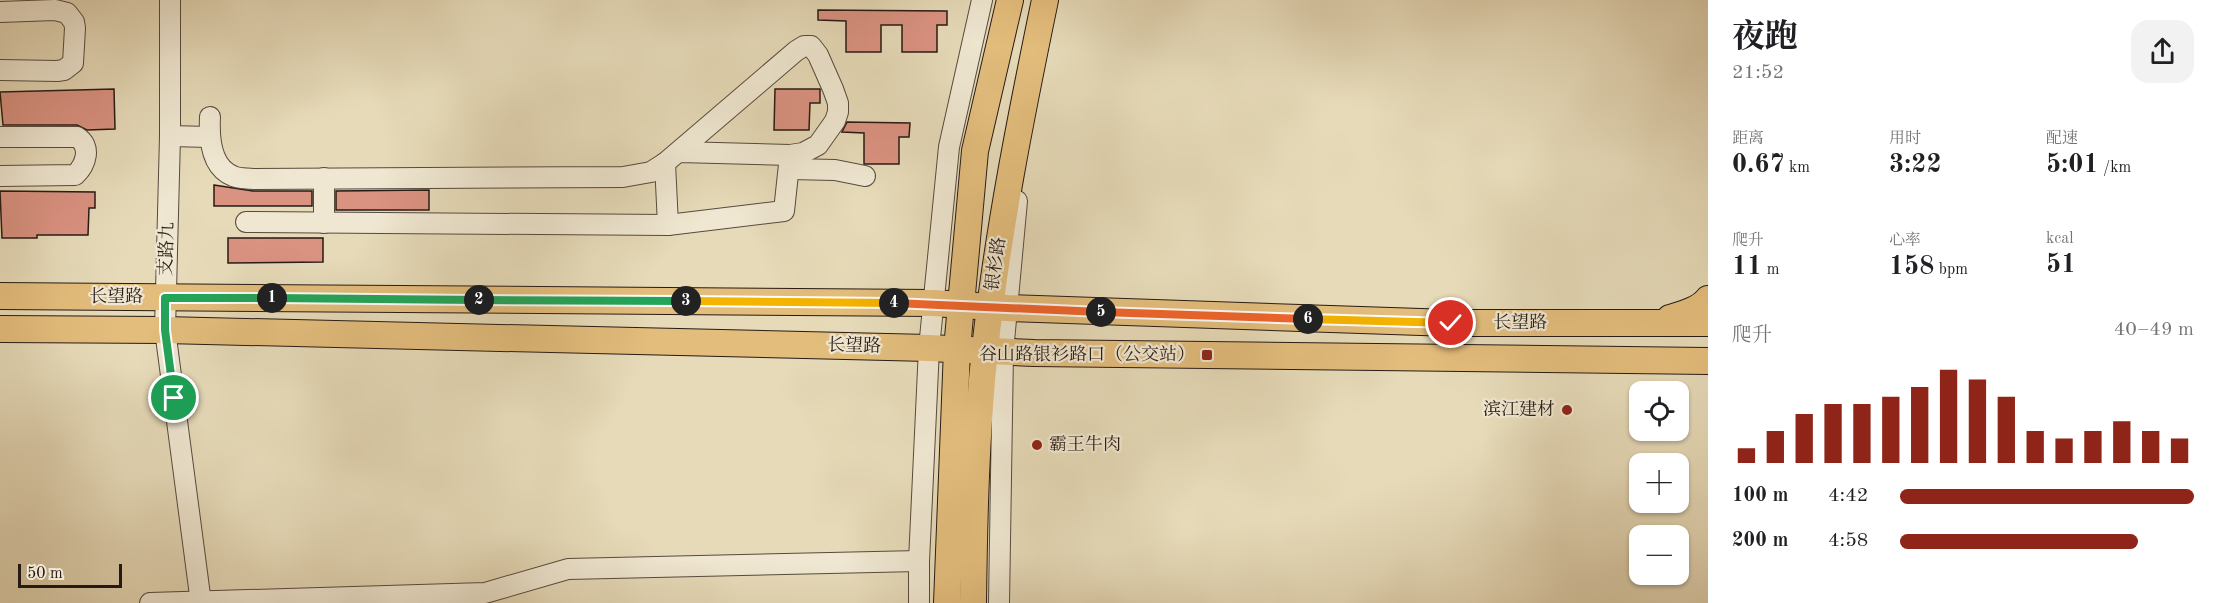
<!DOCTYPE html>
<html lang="zh">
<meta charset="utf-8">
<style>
body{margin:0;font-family:"Old Standard TT","Noto Serif SC",serif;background:#f2f2f2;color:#202124;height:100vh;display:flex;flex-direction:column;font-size:22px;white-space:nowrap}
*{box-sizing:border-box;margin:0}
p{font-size:20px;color:#757577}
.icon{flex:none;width:33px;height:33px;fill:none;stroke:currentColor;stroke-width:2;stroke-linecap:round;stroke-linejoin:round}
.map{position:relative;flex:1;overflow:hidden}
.details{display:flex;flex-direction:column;background:#fff;width:510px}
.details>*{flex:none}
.fabs{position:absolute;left:1629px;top:381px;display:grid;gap:12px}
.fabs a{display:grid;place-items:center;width:60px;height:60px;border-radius:12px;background:#fff;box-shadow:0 2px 4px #0004;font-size:30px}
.scale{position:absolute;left:18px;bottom:15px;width:104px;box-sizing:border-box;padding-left:6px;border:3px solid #271a15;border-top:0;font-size:16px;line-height:21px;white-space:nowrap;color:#271a15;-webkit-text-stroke:4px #efe7d1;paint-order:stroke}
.pin{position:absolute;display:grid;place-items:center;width:51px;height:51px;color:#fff;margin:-26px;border:3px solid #fff;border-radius:50%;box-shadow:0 2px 6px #0007}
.km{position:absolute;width:30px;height:30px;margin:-15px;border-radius:50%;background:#222;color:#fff;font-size:16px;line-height:30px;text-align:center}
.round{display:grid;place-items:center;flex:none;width:63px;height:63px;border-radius:18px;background:#f2f2f2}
.head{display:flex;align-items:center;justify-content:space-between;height:102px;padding:0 24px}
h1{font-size:33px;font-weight:700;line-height:45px}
.metrics{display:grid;grid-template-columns:repeat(3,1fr);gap:9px;height:102px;padding:6px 24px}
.metrics div{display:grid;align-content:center}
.metrics b{font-size:26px;font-weight:700}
.metrics small{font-size:16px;font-weight:400}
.metrics p{font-size:16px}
.chart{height:168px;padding:12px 24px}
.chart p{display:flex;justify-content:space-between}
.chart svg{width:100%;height:108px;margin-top:6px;stroke:#8f2418;stroke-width:6}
ul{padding:0 24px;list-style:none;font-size:20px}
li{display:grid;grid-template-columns:96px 72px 1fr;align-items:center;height:45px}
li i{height:15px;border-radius:8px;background:#8f2418}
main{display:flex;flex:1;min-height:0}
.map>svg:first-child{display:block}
</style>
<main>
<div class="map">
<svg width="1708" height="603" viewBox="0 0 1708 603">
<rect width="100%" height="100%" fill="#e6dab8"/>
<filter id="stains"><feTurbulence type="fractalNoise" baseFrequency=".00333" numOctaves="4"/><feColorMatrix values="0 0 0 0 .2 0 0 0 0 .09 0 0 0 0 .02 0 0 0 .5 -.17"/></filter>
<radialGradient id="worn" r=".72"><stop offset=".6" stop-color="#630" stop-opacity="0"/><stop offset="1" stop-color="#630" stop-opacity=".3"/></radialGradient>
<g fill="#da9281" stroke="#271a15" stroke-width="1.5">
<path d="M818 10 947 11V25H937V52H902V25H881V52H846V21L818 20Z"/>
<path d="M114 89 115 129 87 130 77 125H3L0 92Z"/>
<path d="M775 89H820V103H810L809 130H774Z"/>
<path d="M847 122 910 123 909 137H899V164H864V133L842 132Z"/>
<path d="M214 185 253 191H312V206H214Z"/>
<path d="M429 190V210H336V191Z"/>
<path d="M0 191 95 192V208H89L88 235H37V238H2Z"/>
<path d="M228 238H323V262L228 263Z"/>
</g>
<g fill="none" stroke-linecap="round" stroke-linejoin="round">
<defs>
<g id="minor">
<path d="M170 0V136L165 330 201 603"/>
<path d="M0 12 55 10 67 13 74 22 75 28 73 63 64 70 57 71 0 70"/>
<path d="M210 117C209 137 210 167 233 176 239 179 247 178 253 179L623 177 651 172 665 163 796 51 804 46H811L818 55 833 89 838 103V112L835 121 818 145 803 153 790 155 679 152"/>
<path d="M170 136 209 137"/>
<path d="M0 137H77C92 146 86 165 75 175L0 176"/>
<path d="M665 163 668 225"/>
<path d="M790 169 835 170 865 176"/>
<path d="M246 222 668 225 784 211 790 155"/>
<path d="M324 223V178"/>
<path d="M150 603 485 593 568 569 919 561"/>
<path d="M919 603V561L929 348 949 147 982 0"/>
<path d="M999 603 1003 352 1017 201"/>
</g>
<g id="major">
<path d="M0 296 933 303 1007 308 1451 323H1708"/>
<path d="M1670 318C1683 314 1699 310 1708 299"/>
<path d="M0 329 165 330 929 348 1034 353 1708 361"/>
<path d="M947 603 957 349 975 151 1010 0"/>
<path d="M973 603C974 518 976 433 985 349 998 231 1021 116 1045 0"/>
</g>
</defs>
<use href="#minor" stroke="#574a3e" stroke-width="22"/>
<use href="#major" stroke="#271a15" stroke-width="28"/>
<use href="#minor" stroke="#efe7d1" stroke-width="20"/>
<use href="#major" stroke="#e3bd7c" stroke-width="26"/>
</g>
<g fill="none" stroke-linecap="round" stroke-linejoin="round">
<defs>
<path id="split-1" d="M174 398 165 330V298H272"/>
<path id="split-2" d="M272 298 479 300"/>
<path id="split-3" d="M479 300 686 301"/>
<path id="split-4" d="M686 301 894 303"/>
<path id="split-5" d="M894 303 1101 312"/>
<path id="split-6" d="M1101 312 1308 319"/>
<path id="split-7" d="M1308 319 1451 323"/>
</defs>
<use href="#split-1" stroke="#fff" stroke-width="12"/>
<use href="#split-2" stroke="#fff" stroke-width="12"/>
<use href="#split-3" stroke="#fff" stroke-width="12"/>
<use href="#split-4" stroke="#fff" stroke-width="12"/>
<use href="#split-5" stroke="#fff" stroke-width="12"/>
<use href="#split-6" stroke="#fff" stroke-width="12"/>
<use href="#split-7" stroke="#fff" stroke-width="12"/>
<use href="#split-1" stroke="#22a559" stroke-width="8"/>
<use href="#split-2" stroke="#22a559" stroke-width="8"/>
<use href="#split-3" stroke="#22a559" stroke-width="8"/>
<use href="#split-4" stroke="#f5b400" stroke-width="8"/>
<use href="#split-5" stroke="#f0652b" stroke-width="8"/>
<use href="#split-6" stroke="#f0652b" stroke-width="8"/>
<use href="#split-7" stroke="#f5b400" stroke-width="8"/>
</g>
<g fill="#8f2418" stroke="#efe7d1" stroke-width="2">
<rect x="1201" y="349" width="12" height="12" rx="3"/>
<circle cx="1567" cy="410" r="6"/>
<circle cx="1037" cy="445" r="6"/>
</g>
<g text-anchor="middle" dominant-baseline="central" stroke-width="4.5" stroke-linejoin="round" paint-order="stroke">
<g font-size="18" fill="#271a15" stroke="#efe7d1">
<text transform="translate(167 249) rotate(-88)">支路九</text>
<text transform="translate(996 264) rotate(-82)">银杉路</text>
<text x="116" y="297">长望路</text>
<text x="1520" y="323">长望路</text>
<text transform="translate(854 346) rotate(1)">长望路</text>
</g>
<g font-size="18" fill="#271a15" stroke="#efe7d1" text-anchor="end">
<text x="1195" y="355">谷山路银衫路口（公交站）</text>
<text x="1555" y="410">滨江建材</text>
<text x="1049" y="445" text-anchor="start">霸王牛肉</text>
</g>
</g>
<rect width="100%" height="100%" filter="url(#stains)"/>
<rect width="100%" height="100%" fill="url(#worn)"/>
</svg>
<div class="fabs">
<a><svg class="icon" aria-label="locate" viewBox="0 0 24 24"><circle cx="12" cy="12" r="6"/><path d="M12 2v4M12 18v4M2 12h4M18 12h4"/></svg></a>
<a>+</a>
<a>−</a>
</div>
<div class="scale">50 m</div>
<div class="pin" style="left:174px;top:398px;background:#1e9e55"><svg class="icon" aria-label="arrive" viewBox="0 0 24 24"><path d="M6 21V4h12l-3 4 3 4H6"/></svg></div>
<div class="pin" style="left:1451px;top:323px;background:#d93025"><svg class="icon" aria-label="check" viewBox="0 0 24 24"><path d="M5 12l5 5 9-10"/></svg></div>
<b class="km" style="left:272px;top:298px">1</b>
<b class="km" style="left:479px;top:300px">2</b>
<b class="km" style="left:686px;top:301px">3</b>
<b class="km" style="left:894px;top:303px">4</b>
<b class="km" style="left:1101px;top:312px">5</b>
<b class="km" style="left:1308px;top:319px">6</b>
</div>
<section class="details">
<div class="head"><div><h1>夜跑</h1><p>21:52</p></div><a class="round"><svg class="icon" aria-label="share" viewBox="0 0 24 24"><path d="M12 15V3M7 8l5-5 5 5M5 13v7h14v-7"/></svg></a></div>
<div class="metrics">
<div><p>距离</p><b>0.67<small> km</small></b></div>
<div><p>用时</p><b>3:22</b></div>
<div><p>配速</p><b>5:01<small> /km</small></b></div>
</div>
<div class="metrics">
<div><p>爬升</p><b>11<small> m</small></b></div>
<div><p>心率</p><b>158<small> bpm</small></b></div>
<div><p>kcal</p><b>51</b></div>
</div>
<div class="chart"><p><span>爬升</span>40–49 m</p>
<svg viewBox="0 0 160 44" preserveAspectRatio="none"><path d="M5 44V38M15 44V31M25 44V24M35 44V20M45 44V20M55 44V17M65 44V13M75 44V6M85 44V10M95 44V17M105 44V31M115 44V34M125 44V31M135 44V27M145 44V31M155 44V34"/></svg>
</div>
<ul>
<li><b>100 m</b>4:42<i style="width:100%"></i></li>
<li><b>200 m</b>4:58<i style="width:81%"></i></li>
</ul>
</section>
</main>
